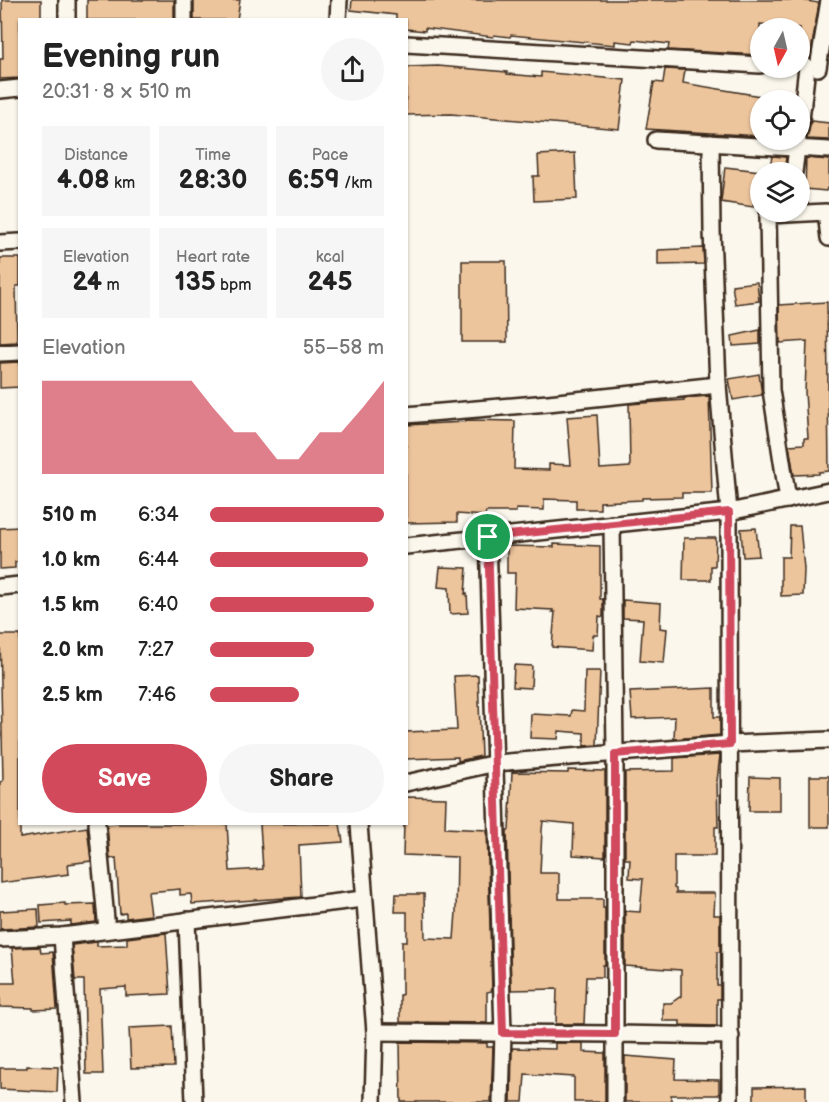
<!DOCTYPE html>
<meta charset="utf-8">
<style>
body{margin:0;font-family:"Balsamiq Sans",sans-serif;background:#f6f6f6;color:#222;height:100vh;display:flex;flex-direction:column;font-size:22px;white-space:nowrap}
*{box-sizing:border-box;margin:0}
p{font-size:20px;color:#767676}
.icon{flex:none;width:33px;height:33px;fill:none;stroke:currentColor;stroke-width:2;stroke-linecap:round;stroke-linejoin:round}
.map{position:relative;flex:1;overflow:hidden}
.panel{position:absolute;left:18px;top:18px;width:390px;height:807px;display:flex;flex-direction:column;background:#fff;border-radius:0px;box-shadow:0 2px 4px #0004}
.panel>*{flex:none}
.needle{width:39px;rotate:188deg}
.tools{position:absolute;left:750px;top:18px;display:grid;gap:12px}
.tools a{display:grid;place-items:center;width:60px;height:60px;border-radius:50%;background:#fff;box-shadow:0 2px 4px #0004;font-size:30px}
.pin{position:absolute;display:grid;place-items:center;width:51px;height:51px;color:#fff;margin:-26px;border:3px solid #fff;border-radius:50%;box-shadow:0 2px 6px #0007}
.round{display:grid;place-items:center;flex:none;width:63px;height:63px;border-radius:32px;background:#f6f6f6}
.head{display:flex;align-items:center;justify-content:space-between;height:102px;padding:0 24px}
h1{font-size:33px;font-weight:800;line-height:45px}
.stats{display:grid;grid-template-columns:repeat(3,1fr);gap:9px;height:102px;padding:6px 24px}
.stats div{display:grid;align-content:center;border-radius:0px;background:#f6f6f6;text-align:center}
.stats b{font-size:26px;font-weight:800}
.stats small{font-size:16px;font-weight:400}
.stats p{font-size:16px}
.chart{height:168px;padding:12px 24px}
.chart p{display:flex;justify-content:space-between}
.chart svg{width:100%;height:108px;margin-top:6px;fill:#d1495b;opacity:.7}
.primary-button{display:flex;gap:12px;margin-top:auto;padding:12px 24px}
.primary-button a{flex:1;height:69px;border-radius:36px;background:#d1495b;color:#fff;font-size:24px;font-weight:800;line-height:69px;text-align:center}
.primary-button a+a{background:#f6f6f6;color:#222}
ul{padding:0 24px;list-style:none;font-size:20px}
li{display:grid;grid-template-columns:96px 72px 1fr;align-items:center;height:45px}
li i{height:15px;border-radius:8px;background:#d1495b}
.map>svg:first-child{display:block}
</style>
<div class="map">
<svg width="829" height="1102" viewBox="0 0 829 1102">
<rect width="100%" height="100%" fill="#fbf7ec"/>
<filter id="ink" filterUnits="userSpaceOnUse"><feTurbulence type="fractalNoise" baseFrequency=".0167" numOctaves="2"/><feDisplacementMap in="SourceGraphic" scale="12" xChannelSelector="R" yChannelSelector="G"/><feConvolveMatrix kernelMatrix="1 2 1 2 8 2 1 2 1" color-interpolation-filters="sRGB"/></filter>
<g filter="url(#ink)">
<g fill="#edc59d" stroke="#3b2a1e" stroke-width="1.5">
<path d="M2 0H41V20H20V78L0 79V59H3Z"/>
<rect x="87" y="0" width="87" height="20"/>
<path d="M194 0H240L237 20H194Z"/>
<path d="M352 0H801L819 3 810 58H804L800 61V28L760 24V55L668 50 669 44 634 40 633 43 615 41V45L511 35 510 37 494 35 493 37 425 28V31L406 29V20H396V15L351 10Z"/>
<path d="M438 66 507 72V74L541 77V72L625 80 619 129 451 114 406 115V67Z"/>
<path d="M665 69 685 70 683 83 760 96V136L646 129 654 82 663 83Z"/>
<path d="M811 121 829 123V140L807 139Z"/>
<path d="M575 153 577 199 534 201 533 176H539L538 155Z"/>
<path d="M772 156 786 157 784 172H769Z"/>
<path d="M806 158 829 160V188H827L826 191 805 189Z"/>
<path d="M725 167 760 171V193L755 192 753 207 721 202Z"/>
<path d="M703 248 704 264 658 265V250Z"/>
<path d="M0 258H20V286H16L17 342 0 343Z"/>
<path d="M462 261H506L507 342H462Z"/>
<path d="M757 282 759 301 735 304 732 285Z"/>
<path d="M827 302 829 471 819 472V474L794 475 789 445 804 444V438H808L805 392 807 341 780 343 779 305Z"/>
<path d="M760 330V344L733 346 732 336Z"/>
<path d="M20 362V387L0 388V363Z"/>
<path d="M759 374 762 395 733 400 729 379Z"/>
<path d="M709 396 712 493H682V497L642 498V500L600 502V509H576V500L544 499V510L516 509V512H486L485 516 457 514V522L406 523V425L465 422 466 420 515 421 514 469 549 470V464L571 465 567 417 597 415 600 469 630 467 629 404 684 400 683 398Z"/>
<path d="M790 526H800L804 569 803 595 781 596V557H789Z"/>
<path d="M20 527V562H15V568L0 569V528Z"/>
<path d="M756 528 759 556 743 557 741 529Z"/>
<path d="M684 538H716L715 566H711V580H683Z"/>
<path d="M554 544 600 546V599H603V617L599 616 598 635H593L592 650 552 647 555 612H552L553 610 514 608 515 573H507V546L554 547Z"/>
<path d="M440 567 467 568 465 594 467 593 468 613 450 614 449 588 438 587Z"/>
<path d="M623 600 661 603 660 628 667 629 664 663 640 661 643 619 623 618Z"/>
<path d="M0 635H20V838L87 827 91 861 68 864 69 874 0 883V782L3 781Z"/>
<path d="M514 665 532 666 531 688 513 687Z"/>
<path d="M585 671H600L597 745 584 746V733L559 731 558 739 530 738 531 714 571 716 572 710 584 711Z"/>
<path d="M478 675 481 756 458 761V757L406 759V732L457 730 454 676Z"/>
<path d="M714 688V717H720V735L674 739 675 717 632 719 630 692Z"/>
<path d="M720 755 717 781 718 827H715V856H674V888L676 889V893H715L714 915H720V952H717V985H720V999H717V1026L680 1025V1021H663V1003H671L681 996V970L625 966V911L640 912 643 879 629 878 630 859H625V772L674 771V758Z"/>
<path d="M568 770 605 771V857L573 855 574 824 543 821 542 830 540 873H559V899H603V908H605V965H603V977H586L584 1024H556L557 989 511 990 507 830H509L510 813 512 772 568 773Z"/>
<rect x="810" y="776" width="19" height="51"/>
<path d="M750 777 780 778V811H749Z"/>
<path d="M406 797 446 798 445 828 487 830 492 991 487 992V1023L400 1022V995H402V941H407V912H395L396 894H424L425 938 454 939 456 912 457 857 403 855 404 824H406Z"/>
<path d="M119 824H227L230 871 263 869 260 824H340L343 842 299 845 301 897 192 904 191 894 180 895V889L148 892 151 915 126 918V913L120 914 116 858 110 859 107 825Z"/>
<path d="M65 903V905L95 904 96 922 71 925V921L41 923 40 905Z"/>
<path d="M38 909 39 927 0 929V911Z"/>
<path d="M166 933 170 994 126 996V987L100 989 103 1074H86L84 980H75L72 945 97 942V946L127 945V938Z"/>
<path d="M40 947 41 953 53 952 57 1009 33 1010V1008L0 1007V983H15L12 948Z"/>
<path d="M172 1026 174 1067 131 1068 129 1028Z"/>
<path d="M400 1042 487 1043V1047H493L491 1102H401Z"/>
<path d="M555 1043H583V1052L605 1053V1102H574V1077L525 1074 523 1102H511L512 1048 555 1049Z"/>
<path d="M625 1056 676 1060 675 1079 719 1080V1095H671V1102H625Z"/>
<path d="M27 1066 58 1067 57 1092 0 1089V1068H27Z"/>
<path d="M806 1086V1102H754V1087Z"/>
</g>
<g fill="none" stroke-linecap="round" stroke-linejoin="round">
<defs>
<g id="minor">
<path d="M67 0V20"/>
<path d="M184 20V0"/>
<path d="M338 20 339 0"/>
<path d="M406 44 760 65"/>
<path d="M818 68 829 0"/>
<path d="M0 90 20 88"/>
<path d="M800 129 807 67"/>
<path d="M656 140 829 150"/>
<path d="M794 172 798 140"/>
<path d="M0 243 20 242"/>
<path d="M0 353 20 352"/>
<path d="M718 385 729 512 730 1102"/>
<path d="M406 415 548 403 718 385 712 231 711 143"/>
<path d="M788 500 771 390 768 215 826 212 829 238"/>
<path d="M488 537 503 1033 501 1102"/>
<path d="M406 546 729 512 829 491"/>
<path d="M0 587 20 585"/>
<path d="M406 783 496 763 730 744 829 740"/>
<path d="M97 824 107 930"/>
<path d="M359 824 375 1032 373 1102"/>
<path d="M187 920 194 1102"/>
<path d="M62 936 74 1102"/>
<path d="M0 939 62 936 363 899"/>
<path d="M375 1032 615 1034V751L612 524"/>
<path d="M615 1102V1034L731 1036"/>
</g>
</defs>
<use href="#minor" stroke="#3b2a1e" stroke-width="20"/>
<use href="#minor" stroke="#fbf7ec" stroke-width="15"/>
</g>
</g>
<g fill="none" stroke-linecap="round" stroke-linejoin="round" filter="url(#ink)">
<defs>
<path id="route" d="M729 512 730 744 615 754V1034L503 1033 488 537Z"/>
</defs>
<use href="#route" stroke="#fff" stroke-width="12"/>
<use href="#route" stroke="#d1495b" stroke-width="8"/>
</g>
</svg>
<div class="tools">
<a><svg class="needle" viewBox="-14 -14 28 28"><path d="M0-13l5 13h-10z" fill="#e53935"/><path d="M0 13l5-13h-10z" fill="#767676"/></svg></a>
<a><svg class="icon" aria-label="locate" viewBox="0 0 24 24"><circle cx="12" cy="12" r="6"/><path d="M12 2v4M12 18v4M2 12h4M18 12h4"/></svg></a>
<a><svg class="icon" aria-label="layers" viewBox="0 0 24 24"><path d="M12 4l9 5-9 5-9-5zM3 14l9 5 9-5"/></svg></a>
</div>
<div class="pin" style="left:488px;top:537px;background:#1e9e55"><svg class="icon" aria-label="arrive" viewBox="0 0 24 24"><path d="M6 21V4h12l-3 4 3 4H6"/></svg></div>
<section class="panel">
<div class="head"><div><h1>Evening run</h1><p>20:31 · 8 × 510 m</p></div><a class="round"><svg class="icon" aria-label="share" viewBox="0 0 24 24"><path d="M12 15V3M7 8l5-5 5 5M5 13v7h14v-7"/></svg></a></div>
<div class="stats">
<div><p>Distance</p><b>4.08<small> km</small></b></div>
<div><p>Time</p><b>28:30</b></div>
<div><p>Pace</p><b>6:59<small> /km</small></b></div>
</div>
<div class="stats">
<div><p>Elevation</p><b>24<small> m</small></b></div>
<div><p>Heart rate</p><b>135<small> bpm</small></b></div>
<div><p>kcal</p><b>245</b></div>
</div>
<div class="chart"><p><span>Elevation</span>55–58 m</p>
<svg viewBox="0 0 160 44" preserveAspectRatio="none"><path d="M0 44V6L10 6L20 6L30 6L40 6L50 6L60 6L70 6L80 17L90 27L100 27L110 38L120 38L130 27L140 27L150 17L160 6V44z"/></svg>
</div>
<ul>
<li><b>510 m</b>6:34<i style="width:100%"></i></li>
<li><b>1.0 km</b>6:44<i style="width:91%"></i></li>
<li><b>1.5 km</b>6:40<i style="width:94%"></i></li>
<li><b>2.0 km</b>7:27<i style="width:60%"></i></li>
<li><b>2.5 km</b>7:46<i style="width:51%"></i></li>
</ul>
<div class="primary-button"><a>Save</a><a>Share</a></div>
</section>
</div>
